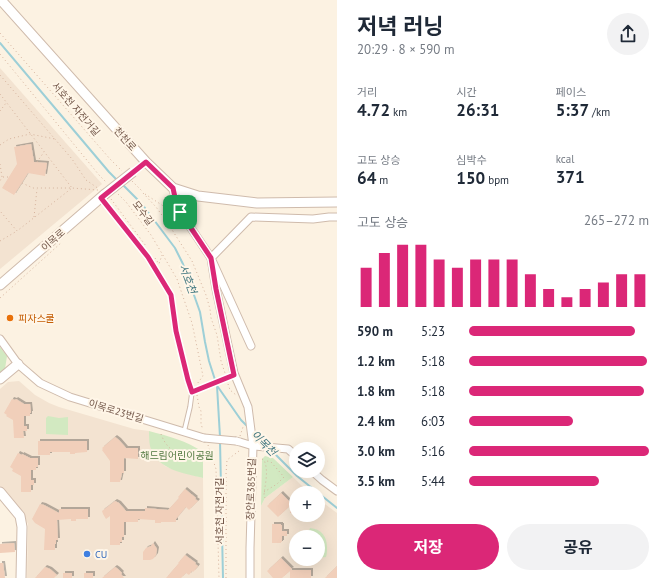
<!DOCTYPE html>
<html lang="ko">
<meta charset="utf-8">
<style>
body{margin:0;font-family:"PT Sans","Noto Sans KR",sans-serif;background:#f2f2f3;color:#1f2937;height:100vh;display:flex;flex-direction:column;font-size:15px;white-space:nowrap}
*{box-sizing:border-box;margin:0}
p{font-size:13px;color:#747a83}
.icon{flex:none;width:22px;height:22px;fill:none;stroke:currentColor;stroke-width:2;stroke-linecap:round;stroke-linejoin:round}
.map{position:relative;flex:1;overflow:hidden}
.side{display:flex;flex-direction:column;background:#fff;width:332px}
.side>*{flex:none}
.controls{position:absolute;left:289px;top:442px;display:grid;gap:8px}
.controls a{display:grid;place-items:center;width:36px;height:36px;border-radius:50%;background:#fff;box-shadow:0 4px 16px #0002;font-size:20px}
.pin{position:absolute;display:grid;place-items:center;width:34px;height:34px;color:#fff;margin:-17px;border-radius:8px;box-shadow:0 2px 6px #0006}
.round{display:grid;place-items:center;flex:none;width:42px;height:42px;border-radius:21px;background:#f2f2f3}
.headline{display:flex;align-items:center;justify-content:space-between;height:68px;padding:0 20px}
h1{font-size:22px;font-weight:700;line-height:30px}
.metrics{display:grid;grid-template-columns:repeat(3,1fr);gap:6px;height:68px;padding:4px 20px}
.metrics div{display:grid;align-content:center}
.metrics b{font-size:17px;font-weight:700}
.metrics small{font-size:11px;font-weight:400}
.metrics p{font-size:11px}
.chart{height:112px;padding:8px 20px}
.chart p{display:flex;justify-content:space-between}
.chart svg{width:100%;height:72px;margin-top:4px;stroke:#db2777;stroke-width:6}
.button{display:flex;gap:8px;margin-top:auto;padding:8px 20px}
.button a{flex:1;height:46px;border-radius:24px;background:#db2777;color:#fff;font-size:16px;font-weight:700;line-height:46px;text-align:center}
.button a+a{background:#f2f2f3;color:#1f2937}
ul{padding:0 20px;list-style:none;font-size:13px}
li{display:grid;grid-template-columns:64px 48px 1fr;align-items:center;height:30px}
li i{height:10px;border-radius:5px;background:#db2777}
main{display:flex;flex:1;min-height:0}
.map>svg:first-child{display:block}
</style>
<main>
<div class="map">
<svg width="337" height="578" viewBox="0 0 337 578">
<defs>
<filter id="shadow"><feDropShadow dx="2" dy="-2" stdDeviation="0" flood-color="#0004"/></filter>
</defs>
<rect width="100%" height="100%" fill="#fcf2e2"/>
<g fill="#f3e3d1" fill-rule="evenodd">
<path d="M0 68 102 184 0 269Z"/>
<path d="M19 381 35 395 49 403 59 407 134 429 149 431 150 442 152 451 159 461 165 466 172 469 203 478 204 578H27L28 524 24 516 0 486V389L8 382Z"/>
<path d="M293 477 301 485 310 493H296V515H318V499L337 513V578H261V506L265 498ZM296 537H318V559H296Z"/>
</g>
<g fill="#d2e9c1">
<path d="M0 347 7 356 5 369 0 373Z"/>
<path d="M48 416 59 418 68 417V435L46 434V418Z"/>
<path d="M149 431C168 436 187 441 203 452V478C184 473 156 470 150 446 149 441 149 436 149 431Z"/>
<path d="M265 456 273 458 293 477 265 498 261 506 262 459Z"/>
<path d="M310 528C321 529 327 536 327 547 327 551 327 554 326 557L318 558V537H297L298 533 300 531H309Z"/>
</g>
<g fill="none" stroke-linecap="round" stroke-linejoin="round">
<g stroke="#9dcfd7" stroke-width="2">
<path d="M0 43 109 172 118 181"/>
<path d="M122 184 142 204 175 248 183 264 200 312 205 342 209 361 217 386 220 437"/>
<path d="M218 387 241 420 248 427"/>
<path d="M254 433 266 445"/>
<path d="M220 441 223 578"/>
<path d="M271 450 297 476 337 508"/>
</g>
</g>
<g fill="#f1cfba" filter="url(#shadow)">
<path d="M31 144 34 162 47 163 45 176 28 173 14 195 2 188 17 164 14 147Z"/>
<path d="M12 399 15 400 16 399 24 404H30L31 413H30V416H24V426H27V431H23L24 438H14L13 420 6 416 7 415 4 413Z"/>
<path d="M115 437 119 440 126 448H138V459L124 458V473H122L120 482H110V461L102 450 103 449 102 448Z"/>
<path d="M38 441H87V452L75 453V454H70V452H50V455H38Z"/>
<path d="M18 453 22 455V454L30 458H38V467H36V470H31V480H34V485H31V492H21V476L12 471 13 469 10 467Z"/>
<path d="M185 489 196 498 195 499 198 501 189 510 186 507 176 519V522H161V523H155V520H153L138 519V522H124V537H122V542H120V545H110V516L106 519 103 514 102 511 115 501 119 503 126 511H145V508L168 510 179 498 178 497Z"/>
<path d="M281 493 292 504 290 505H296V513H290V506L278 517 267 506Z"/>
<path d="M40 504 44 505 59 513V509H88V519H76V521H71V519L57 520 58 540H56V544H55V550H44L45 529 35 523 32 519Z"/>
<path d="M272 524H281V525H282V531H287V536H282V542H281V543H272Z"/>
<path d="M14 543 15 552 0 553V544Z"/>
<path d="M153 543 157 549 156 555 153 559 150 560H143V552L146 548 151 546Z"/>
<path d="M185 555 196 563 195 564 198 566 195 570 193 572 192 571 189 575 186 573 181 578H166L179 563H178Z"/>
<path d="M281 558 292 569 290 570H311V578H290V571L282 578H273L267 571Z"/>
<path d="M0 563H3L5 578H0Z"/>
<path d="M337 566V578H325Z"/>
<path d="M45 567 50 569 57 575 54 578H35Z"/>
<path d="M115 567 118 569 122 573 121 574 124 578H102Z"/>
<rect x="63" y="573" width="9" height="5"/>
<rect x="84" y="573" width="9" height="5"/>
</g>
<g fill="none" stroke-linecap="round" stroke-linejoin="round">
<defs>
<g id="service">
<path d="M101 199 148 257 171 295 176 331 188 379 192 392"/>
<path d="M184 432 190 407 192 392 199 389"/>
</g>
<g id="minor">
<path d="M173 188 177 207 211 258 216 289 234 373 248 407 253 446 250 548V578"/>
<path d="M0 339 18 364 40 383 70 397 204 438"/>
<path d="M251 346 211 258 251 217 313 219 329 217H337"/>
<path d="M236 441 240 442 253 446 288 449 296 456"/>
<path d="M312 471 322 480 337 491"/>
</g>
<g id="tertiary">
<path d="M1 0 146 162 173 188 198 196 257 203 337 202"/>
<path d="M0 285 105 194"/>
<path d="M0 379 18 364"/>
<path d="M0 492 20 516 22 527 21 578"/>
</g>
</defs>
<use href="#service" stroke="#cfbbac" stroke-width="5.5"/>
<use href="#minor" stroke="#cfbbac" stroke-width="9"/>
<use href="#tertiary" stroke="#cfbbac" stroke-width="11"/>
<g stroke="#d6b39d" stroke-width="1" stroke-dasharray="1 3" stroke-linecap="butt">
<path d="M0 33 110 159 122 171"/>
<path d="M0 54 99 175 107 183"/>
<path d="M0 75 72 159 86 180 99 189"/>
<path d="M0 94 72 188 17 231 0 211"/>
<path d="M0 111 6 103"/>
<path d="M0 145 9 139 30 134 55 139"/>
<path d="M37 162 44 152"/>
<path d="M0 164 2 177 0 181"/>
<path d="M3 177H9"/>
<path d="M132 181 143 192"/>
<path d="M22 183 33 188H72L98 190"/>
<path d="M143 193 156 207 167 222 192 261 206 295 210 309 211 318 217 335 221 361 225 373"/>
<path d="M118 194 126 202 151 235 177 279 192 323 203 376 197 384"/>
<path d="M145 194 171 211"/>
<path d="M111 199 146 246"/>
<path d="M34 217 37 189"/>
<path d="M0 241 17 231"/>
<path d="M155 258 159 264 162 255"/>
<path d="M0 298 62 242"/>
<path d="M228 384 230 390 236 395"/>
<path d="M197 395 199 407 201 411V424L203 430"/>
<path d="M161 434C165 445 172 453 184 454 191 454 197 453 203 455"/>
<path d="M240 436 243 427"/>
<path d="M208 445 216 469 219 578"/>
<path d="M262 459 264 460C269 471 265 484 264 495L265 498"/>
<path d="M264 492 277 484 284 477 271 462 268 461 265 462"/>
<path d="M226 578V474L227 460 239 451V449"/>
</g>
<use href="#service" stroke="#fff" stroke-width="3.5"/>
<use href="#minor" stroke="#fff" stroke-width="7"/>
<use href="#tertiary" stroke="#fff" stroke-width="9"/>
<defs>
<path id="service-bridge" d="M199 389 232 376"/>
<path id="minor-bridge" d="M204 438 236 441"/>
<path id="tertiary-bridge" d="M105 194 133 172"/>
</defs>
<use href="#service-bridge" stroke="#cfbbac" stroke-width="5.5" stroke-linecap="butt"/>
<use href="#minor-bridge" stroke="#cfbbac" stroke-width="9" stroke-linecap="butt"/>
<use href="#tertiary-bridge" stroke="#cfbbac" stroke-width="11" stroke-linecap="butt"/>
<use href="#service-bridge" stroke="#fff" stroke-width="3.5"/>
<use href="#minor-bridge" stroke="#fff" stroke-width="7"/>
<use href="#tertiary-bridge" stroke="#fff" stroke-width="9"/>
</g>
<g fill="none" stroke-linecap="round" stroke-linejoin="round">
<defs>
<path id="route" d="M146 162 173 188 177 207 211 258 216 289 234 375 192 392 188 380 176 331 171 295 148 257 101 198Z"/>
</defs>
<use href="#route" stroke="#fff" stroke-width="8"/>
<use href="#route" stroke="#db2777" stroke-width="5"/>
</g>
<circle fill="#e8710a" stroke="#fff6e8" stroke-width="1.5" cx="10" cy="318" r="4"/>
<circle fill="#3f7fe0" stroke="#fff6e8" stroke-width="1.5" cx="87" cy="554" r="4"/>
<g text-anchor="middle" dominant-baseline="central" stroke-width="4" stroke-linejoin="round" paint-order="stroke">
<g font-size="10" fill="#735749" stroke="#fff6e8">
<text transform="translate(76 109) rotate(49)">서호천 자전거길</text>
<text transform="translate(125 139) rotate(48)">천천로</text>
<text transform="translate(143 213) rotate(53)">모수길</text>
<text transform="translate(53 240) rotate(-41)">이목로</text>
<text transform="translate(116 411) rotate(17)">이목로23번길</text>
<text transform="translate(251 489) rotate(-88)">장안로385번길</text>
<text transform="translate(219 511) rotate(-90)">서호천 자전거길</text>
</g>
<g font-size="10" fill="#c56008" stroke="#fff6e8" text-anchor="start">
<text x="18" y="318">피자스쿨</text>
</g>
<g font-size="10" fill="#537941" stroke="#fff6e8">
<text x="177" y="455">해드림어린이공원</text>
</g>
<g font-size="10" fill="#366cbe" stroke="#fff6e8" text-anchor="start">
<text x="95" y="554">CU</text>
</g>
<g font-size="11" font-style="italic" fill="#40767f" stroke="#fff6e8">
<text transform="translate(188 279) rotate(70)">서호천</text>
<text transform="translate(264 443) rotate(45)">이목천</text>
</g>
</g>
</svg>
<div class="controls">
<a><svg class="icon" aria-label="layers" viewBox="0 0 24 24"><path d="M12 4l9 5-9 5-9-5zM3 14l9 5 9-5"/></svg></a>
<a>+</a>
<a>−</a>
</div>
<div class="pin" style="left:180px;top:212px;background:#1e9e55"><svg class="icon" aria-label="arrive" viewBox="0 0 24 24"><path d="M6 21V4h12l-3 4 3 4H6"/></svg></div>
</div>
<section class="side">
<div class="headline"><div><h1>저녁 러닝</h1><p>20:29 · 8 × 590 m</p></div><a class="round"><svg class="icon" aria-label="share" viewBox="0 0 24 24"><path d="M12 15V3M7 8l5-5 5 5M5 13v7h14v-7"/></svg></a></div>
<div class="metrics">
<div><p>거리</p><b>4.72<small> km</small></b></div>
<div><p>시간</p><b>26:31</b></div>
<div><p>페이스</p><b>5:37<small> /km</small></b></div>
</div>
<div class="metrics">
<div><p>고도 상승</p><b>64<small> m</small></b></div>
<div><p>심박수</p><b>150<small> bpm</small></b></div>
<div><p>kcal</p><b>371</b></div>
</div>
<div class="chart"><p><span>고도 상승</span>265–272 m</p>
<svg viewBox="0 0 160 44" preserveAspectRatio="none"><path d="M5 44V20M15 44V11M25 44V6M35 44V6M45 44V15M55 44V20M65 44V15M75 44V15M85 44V15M95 44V24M105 44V33M115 44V38M125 44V33M135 44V29M145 44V24M155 44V24"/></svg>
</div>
<ul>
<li><b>590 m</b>5:23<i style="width:92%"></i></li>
<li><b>1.2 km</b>5:18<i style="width:99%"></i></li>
<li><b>1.8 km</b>5:18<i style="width:97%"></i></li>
<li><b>2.4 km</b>6:03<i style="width:58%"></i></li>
<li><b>3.0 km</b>5:16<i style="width:100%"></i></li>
<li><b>3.5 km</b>5:44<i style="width:72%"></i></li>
</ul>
<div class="button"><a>저장</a><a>공유</a></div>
</section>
</main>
